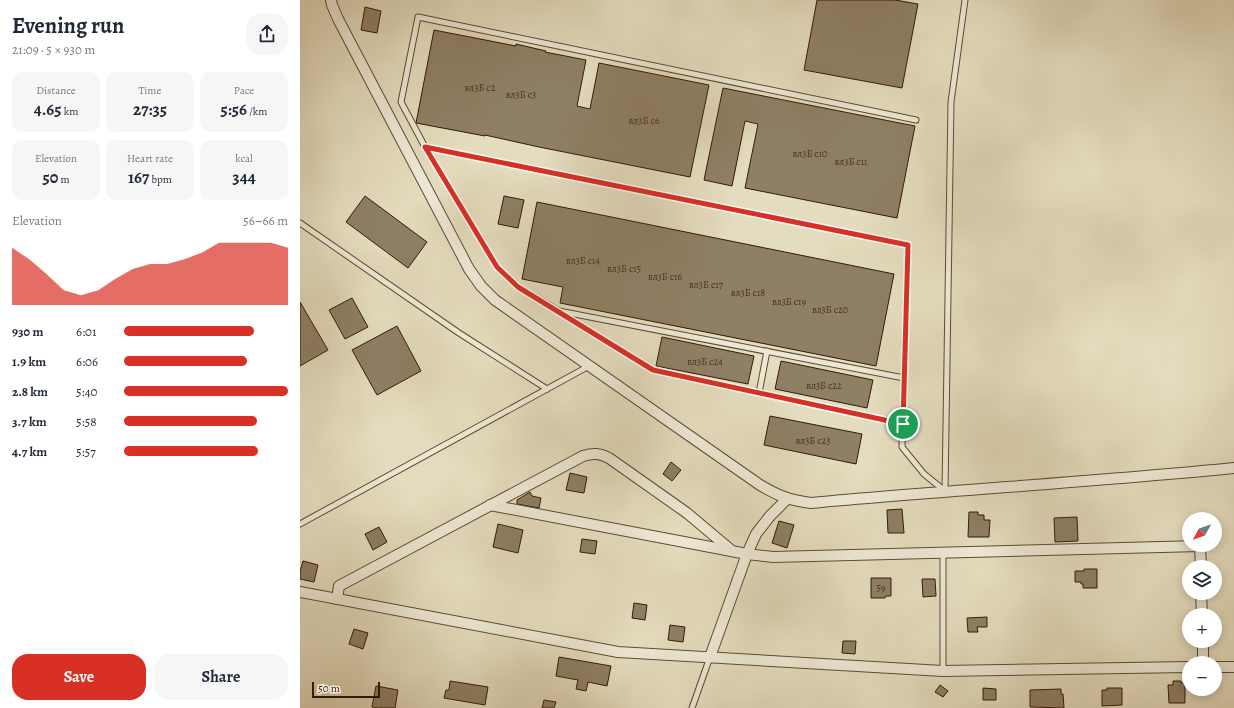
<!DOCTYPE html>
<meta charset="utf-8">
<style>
body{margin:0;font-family:Alegreya,serif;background:#f6f6f7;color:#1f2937;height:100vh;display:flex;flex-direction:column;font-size:15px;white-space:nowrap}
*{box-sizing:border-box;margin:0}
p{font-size:13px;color:#747a83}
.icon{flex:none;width:22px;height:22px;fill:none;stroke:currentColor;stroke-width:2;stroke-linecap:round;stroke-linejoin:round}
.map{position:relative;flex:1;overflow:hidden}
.panel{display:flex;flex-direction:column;background:#fff;width:300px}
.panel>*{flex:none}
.needle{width:26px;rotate:230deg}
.controls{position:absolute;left:882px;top:512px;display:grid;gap:8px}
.controls a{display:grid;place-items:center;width:40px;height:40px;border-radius:50%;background:#fff;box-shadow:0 2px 10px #0003;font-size:20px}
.scale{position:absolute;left:12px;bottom:10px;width:68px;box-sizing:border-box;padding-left:4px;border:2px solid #311b04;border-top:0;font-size:11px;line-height:14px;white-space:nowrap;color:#311b04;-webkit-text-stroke:3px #ede8d5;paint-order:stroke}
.pin{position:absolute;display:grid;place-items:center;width:34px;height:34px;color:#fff;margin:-17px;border:2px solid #fff;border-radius:50%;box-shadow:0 1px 4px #0007}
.round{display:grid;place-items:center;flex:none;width:42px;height:42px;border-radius:16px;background:#f6f6f7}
.overview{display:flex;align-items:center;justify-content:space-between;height:68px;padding:0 12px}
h1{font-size:22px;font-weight:700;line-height:30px}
.metrics{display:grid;grid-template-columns:repeat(3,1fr);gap:6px;height:68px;padding:4px 12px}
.metrics div{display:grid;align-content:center;border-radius:10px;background:#f6f6f7;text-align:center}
.metrics b{font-size:17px;font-weight:700}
.metrics small{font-size:11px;font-weight:400}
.metrics p{font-size:11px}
.chart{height:112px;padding:8px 12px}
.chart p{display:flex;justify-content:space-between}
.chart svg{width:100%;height:72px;margin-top:4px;fill:#d93025;opacity:.7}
.action{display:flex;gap:8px;margin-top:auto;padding:8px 12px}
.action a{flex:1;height:46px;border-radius:16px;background:#d93025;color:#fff;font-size:16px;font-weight:700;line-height:46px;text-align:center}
.action a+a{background:#f6f6f7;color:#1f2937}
ul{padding:0 12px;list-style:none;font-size:13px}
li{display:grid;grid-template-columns:64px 48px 1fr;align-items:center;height:30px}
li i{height:10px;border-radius:5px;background:#d93025}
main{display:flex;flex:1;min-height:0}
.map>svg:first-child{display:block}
</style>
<main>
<section class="panel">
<div class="overview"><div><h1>Evening run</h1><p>21:09 · 5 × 930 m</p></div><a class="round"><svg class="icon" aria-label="share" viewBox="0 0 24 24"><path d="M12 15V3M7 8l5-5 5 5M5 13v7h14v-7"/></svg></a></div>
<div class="metrics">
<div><p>Distance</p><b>4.65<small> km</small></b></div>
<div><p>Time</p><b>27:35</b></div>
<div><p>Pace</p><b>5:56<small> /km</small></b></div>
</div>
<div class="metrics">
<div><p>Elevation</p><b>50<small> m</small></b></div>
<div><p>Heart rate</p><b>167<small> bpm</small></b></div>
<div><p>kcal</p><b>344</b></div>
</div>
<div class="chart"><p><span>Elevation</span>56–66 m</p>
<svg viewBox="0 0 160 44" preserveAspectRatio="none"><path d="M0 44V9L10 16L20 25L30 35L40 38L50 35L60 28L70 22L80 19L90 19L100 16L110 12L120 6L130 6L140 6L150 6L160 9V44z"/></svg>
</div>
<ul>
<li><b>930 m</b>6:01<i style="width:79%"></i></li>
<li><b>1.9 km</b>6:06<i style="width:75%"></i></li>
<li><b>2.8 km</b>5:40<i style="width:100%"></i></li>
<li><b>3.7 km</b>5:58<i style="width:81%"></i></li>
<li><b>4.7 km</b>5:57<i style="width:82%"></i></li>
</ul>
<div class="action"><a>Save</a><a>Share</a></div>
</section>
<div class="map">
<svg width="934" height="708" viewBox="0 0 934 708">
<rect width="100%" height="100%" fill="#e4dcbe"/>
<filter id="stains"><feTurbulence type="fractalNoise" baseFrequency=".005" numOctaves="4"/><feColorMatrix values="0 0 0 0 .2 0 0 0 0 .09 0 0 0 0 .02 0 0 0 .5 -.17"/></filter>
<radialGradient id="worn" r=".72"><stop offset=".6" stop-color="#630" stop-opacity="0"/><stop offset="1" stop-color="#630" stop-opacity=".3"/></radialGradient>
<g fill="#8e7f65" stroke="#311b04">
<path d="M517 0H595L618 4 602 88 504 70Z"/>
<path d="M65 7 81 11 77 33 61 30Z"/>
<path d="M134 30 216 46V44L246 51 245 52 286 60 277 106 290 109 299 63 409 85 390 177 239 147 185 135V136L116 123Z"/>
<path d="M423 88 615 126 597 218 445 188 458 124 445 121 432 186 404 180Z"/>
<path d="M65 196 127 242 108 268 46 222Z"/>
<path d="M204 196 224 200 218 228 198 224Z"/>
<path d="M237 202 594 274 576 366 260 303 263 287 222 279Z"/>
<path d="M52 298 68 327 45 339 29 310Z"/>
<path d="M0 302 28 350 0 366Z"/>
<path d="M97 326 121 371 77 395 52 350Z"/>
<path d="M362 337 454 356 448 384 356 366Z"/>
<path d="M481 361 573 380 567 408 475 389Z"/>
<path d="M470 416 562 434 556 464 464 445Z"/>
<path d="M371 462 381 470 372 481 363 474Z"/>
<path d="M270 473 287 477 284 493 266 490Z"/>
<path d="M230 492 232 496 241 498 239 508 217 504V500Z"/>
<path d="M602 509 604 533H588L587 510Z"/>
<path d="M669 512H678V515H684V520H690L689 537H668Z"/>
<path d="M777 517 778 541 755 542 754 518Z"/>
<path d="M479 521 494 525 487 548 472 543Z"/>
<path d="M198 524 223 530 218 553 193 547Z"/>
<path d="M79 527 87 542 73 550 65 534Z"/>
<path d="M282 539 297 541 295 554 280 552Z"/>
<path d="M3 561 18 565 14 582 0 579V571Z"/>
<path d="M784 569H797V588H783V584H781V582H775V571H784Z"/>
<path d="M571 578H591V596H586L585 598H571Z"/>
<path d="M622 579H635L636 596 623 597Z"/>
<path d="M334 603 347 605 345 620 332 618Z"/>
<path d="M687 617V627H677L678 632H668L667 618Z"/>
<path d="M370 625 385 627 383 642 368 640Z"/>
<path d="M54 629 68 633 63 649 49 644Z"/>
<path d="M543 641H556L555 654 542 653Z"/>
<path d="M259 657 311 666 307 686 288 682 286 691 276 689 278 680 256 676Z"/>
<path d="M150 681 188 687 185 705 144 698 146 690H149Z"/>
<path d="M873 681H881V683H885V703H869L868 685H873Z"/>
<path d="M640 685 648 691 643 697 635 692Z"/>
<path d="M76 686 98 690 95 708H78L72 707Z"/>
<path d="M683 688 696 689V700H683Z"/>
<path d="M807 688H822V705L802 706V690H807Z"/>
<path d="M761 689V694H763L764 708 730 707V690Z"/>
<path d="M244 700 256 702 254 708H242Z"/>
</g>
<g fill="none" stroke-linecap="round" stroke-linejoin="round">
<defs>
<g id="service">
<path d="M616 120 118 17 101 102 125 147 608 245 602 447 624 474 645 491"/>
<path d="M125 147 197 267 218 287 259 311 604 378"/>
<path d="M0 223 159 333 247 389"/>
<path d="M262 314 353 370 603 424"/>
<path d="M459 393 467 351"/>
<path d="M645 491 651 102 665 0"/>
<path d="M0 524 289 366"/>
<path d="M643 553V671"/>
<path d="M392 708 410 657"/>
</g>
<g id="minor">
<path d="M31 0 32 5 38 19 169 269 181 286 195 300 460 485C479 496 488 500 511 503 652 490 793 482 934 468"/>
<path d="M190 505 447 554 473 557 900 546 901 567"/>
<path d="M0 592 318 652 643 671 889 667"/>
<path d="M901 593 902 615"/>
<path d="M37 599 39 586 283 456C293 453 299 453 309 458L387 513 431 550"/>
<path d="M903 641V663"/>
<path d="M410 657 447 554 456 534 470 516 487 499"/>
<path d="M915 667H934"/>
</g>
</defs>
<use href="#service" stroke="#5e4b32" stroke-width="7"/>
<use href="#minor" stroke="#5e4b32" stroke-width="12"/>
<use href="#service" stroke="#ede8d5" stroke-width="5"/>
<use href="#minor" stroke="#ede8d5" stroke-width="10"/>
</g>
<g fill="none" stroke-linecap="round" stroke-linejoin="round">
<defs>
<path id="route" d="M125 147 608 245 603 424 353 370 218 287 197 267Z"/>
</defs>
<use href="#route" stroke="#fff" stroke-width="8"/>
<use href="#route" stroke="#d93025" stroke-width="5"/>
</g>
<g text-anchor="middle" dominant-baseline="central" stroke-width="3" stroke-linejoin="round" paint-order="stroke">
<g font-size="10" fill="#48341c">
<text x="180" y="87">вл3Б с2</text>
<text x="221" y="94">вл3Б с3</text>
<text x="344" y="120">вл3Б с6</text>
<text x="510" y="153">вл3Б с10</text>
<text x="551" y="161">вл3Б с11</text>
<text x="283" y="260">вл3Б с14</text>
<text x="324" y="268">вл3Б с15</text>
<text x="365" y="276">вл3Б с16</text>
<text x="406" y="284">вл3Б с17</text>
<text x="448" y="292">вл3Б с18</text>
<text x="489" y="301">вл3Б с19</text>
<text x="530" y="309">вл3Б с20</text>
<text x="405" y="361">вл3Б с24</text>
<text x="524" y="385">вл3Б с22</text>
<text x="513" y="440">вл3Б с23</text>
<text x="581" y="587">59</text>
</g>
</g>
<rect width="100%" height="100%" filter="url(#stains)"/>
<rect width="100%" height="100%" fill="url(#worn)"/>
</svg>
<div class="controls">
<a><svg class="needle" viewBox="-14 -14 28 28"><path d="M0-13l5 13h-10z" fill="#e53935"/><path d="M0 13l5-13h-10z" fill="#747a83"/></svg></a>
<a><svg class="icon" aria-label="layers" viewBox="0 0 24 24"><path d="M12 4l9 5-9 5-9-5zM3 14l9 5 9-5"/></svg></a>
<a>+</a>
<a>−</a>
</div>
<div class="scale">50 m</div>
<div class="pin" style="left:603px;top:424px;background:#1e9e55"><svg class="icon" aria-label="arrive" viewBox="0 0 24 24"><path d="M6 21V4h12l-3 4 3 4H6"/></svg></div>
</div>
</main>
